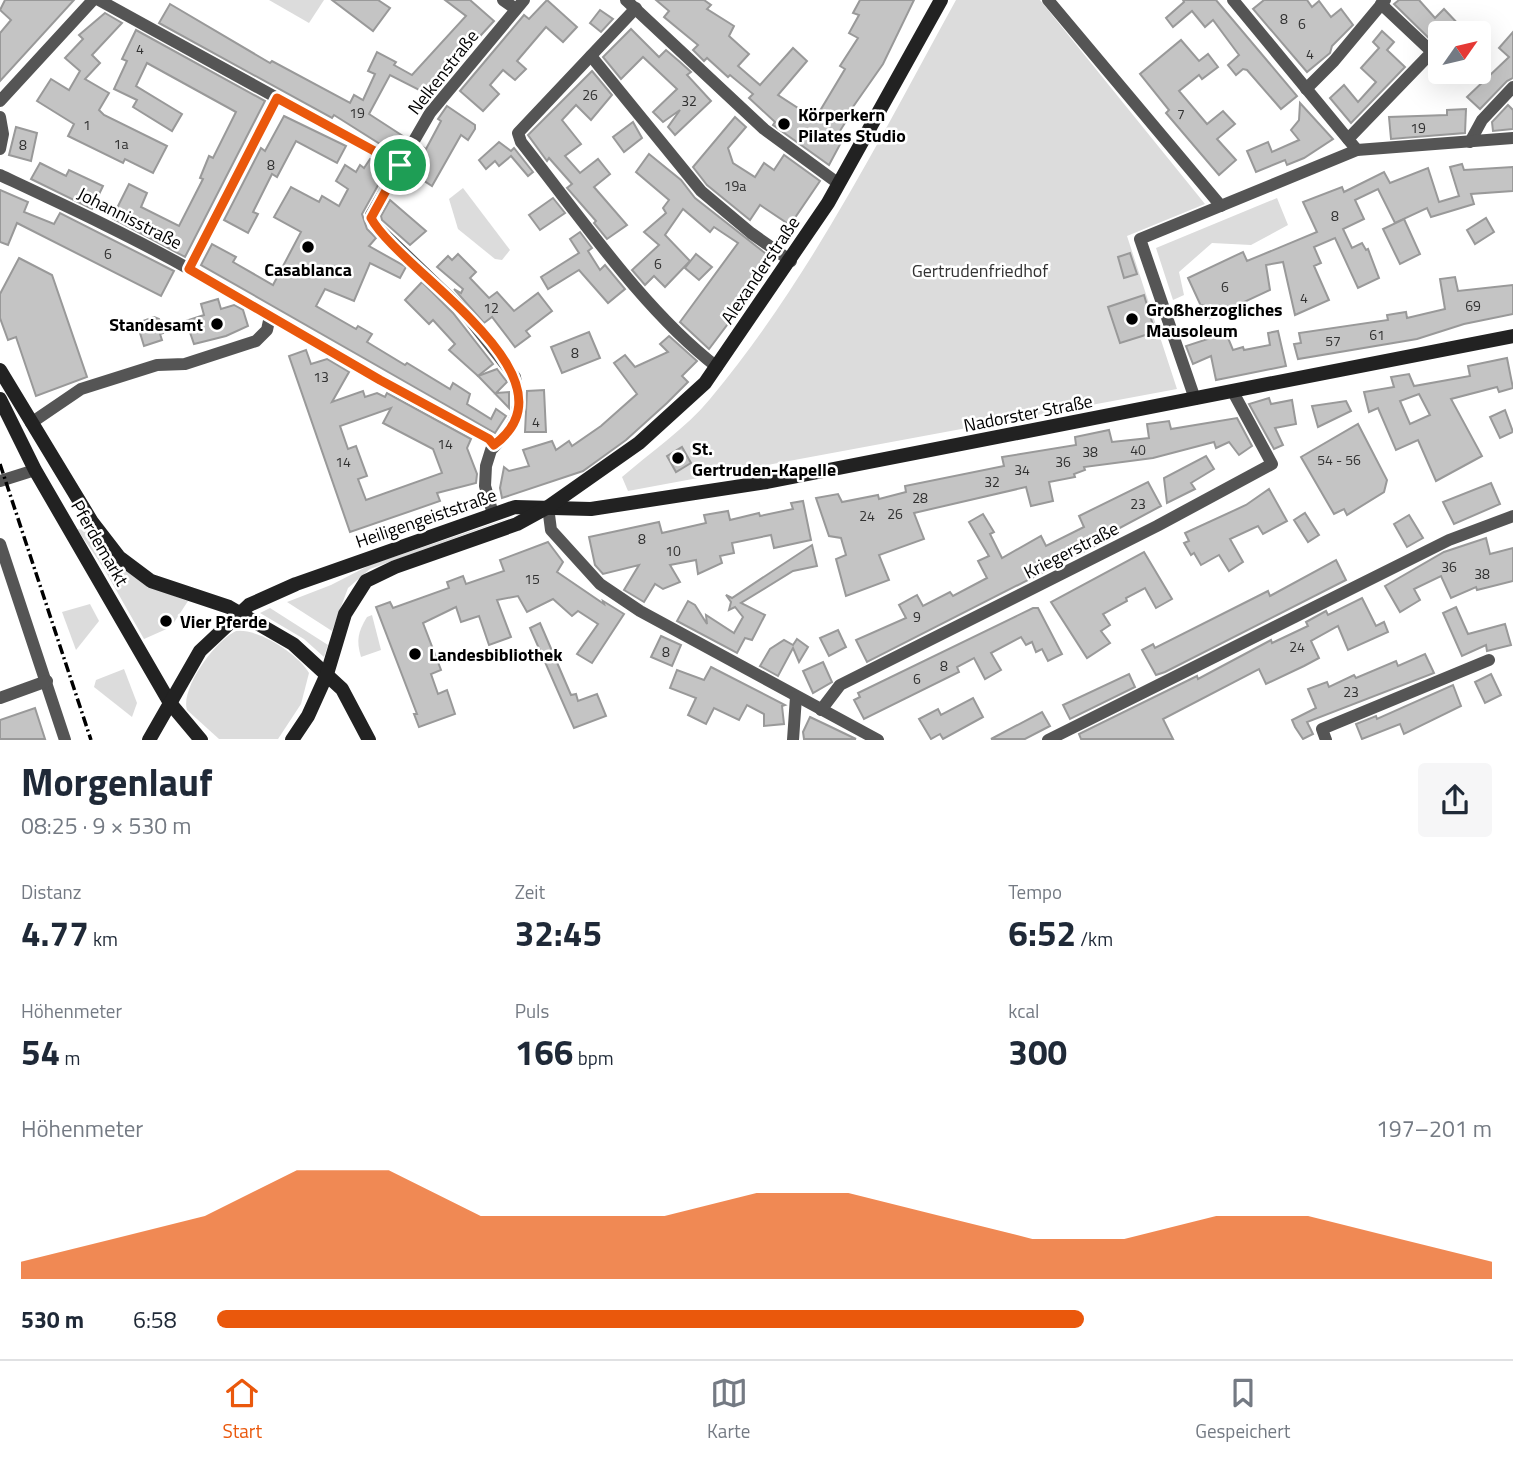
<!DOCTYPE html>
<html lang="de">
<meta charset="utf-8">
<style>
body{margin:0;font-family:"Titillium Web",sans-serif;background:#f6f6f7;color:#1f2937;height:100vh;display:flex;flex-direction:column;font-size:26px;white-space:nowrap}
*{box-sizing:border-box;margin:0}
p{font-size:23px;color:#747a83}
.icon{flex:none;width:38px;height:38px;fill:none;stroke:currentColor;stroke-width:2;stroke-linecap:round;stroke-linejoin:round}
.map{position:relative;height:740px;overflow:hidden}
.drawer{display:flex;flex-direction:column;background:#fff;flex:1}
.drawer>*{flex:none}
.needle{width:46px;rotate:56deg}
.fabs{position:absolute;left:1428px;top:21px;display:grid;gap:14px}
.fabs a{display:grid;place-items:center;width:63px;height:63px;border-radius:7px;background:#fff;box-shadow:0 7px 28px #0002;font-size:35px}
.pin{position:absolute;display:grid;place-items:center;width:60px;height:60px;color:#fff;margin:-30px;border:4px solid #fff;border-radius:50%;box-shadow:0 2px 7px #0007}
.round{display:grid;place-items:center;flex:none;width:74px;height:74px;border-radius:7px;background:#f6f6f7}
.overview{display:flex;align-items:center;justify-content:space-between;height:119px;padding:0 21px}
h1{font-size:38px;font-weight:700;line-height:52px}
.figures{display:grid;grid-template-columns:repeat(3,1fr);gap:10px;height:119px;padding:7px 21px}
.figures div{display:grid;align-content:center}
.figures b{font-size:35px;font-weight:700}
.figures small{font-size:19px;font-weight:400}
.figures p{font-size:19px}
.chart{height:196px;padding:14px 21px}
.chart p{display:flex;justify-content:space-between}
.chart svg{width:100%;height:126px;margin-top:7px;fill:#ea580c;opacity:.7}
ul{padding:0 21px;list-style:none;font-size:23px}
li{display:grid;grid-template-columns:112px 84px 1fr;align-items:center;height:52px}
li i{height:18px;border-radius:9px;background:#ea580c}
.tabs{display:flex;justify-content:space-around;align-items:center;height:98px;border-top:2px solid #e0e1e3;background:#fff;font-size:19px;color:#747a83}
.tabs a{display:grid;justify-items:center;gap:4px}
.tabs .current{color:#ea580c}
.map>svg:first-child{display:block}
</style>
<div class="map">
<svg width="1513" height="740" viewBox="0 0 1513 740">
<rect width="100%" height="100%" fill="#fff"/>
<g fill="#dcdcdc">
<path d="M269 0H324L309 23Z"/>
<path d="M956 0H1040L1205 204 1127 236 1177 389 628 491 622 477C651 452 686 428 710 399 810 279 881 136 956 0Z"/>
<path d="M463 188 510 250 502 260 495 259 458 229 449 199Z"/>
<path d="M1277 198 1288 225 1251 245 1212 243 1179 272 1184 295 1173 300 1156 248Z"/>
<path d="M518 515 370 569 348 588 332 631 287 602 331 585 370 565Z"/>
<path d="M77 529 89 531C117 568 145 586 188 601L171 627 144 639 103 567Z"/>
<path d="M90 604 99 621 76 650 62 612Z"/>
<path d="M270 608 328 645 324 657 304 639 260 613Z"/>
<path d="M372 615 381 650 361 657C356 640 358 632 367 617Z"/>
<path d="M236 631C258 628 298 654 309 673L301 704 278 739H219L187 710C180 688 216 640 236 631Z"/>
<path d="M124 669 137 703 132 717 94 687 96 680Z"/>
</g>
<g fill="#c4c4c4" stroke="#999" stroke-width="2" fill-rule="evenodd">
<path d="M5 0H74L0 81V33L11 20 0 10Z"/>
<path d="M332 0H378L390 8 373 31Z"/>
<path d="M445 0H470L494 21 437 83 434 81 427 94 390 75 369 114 406 138 396 154 334 115 332 118 159 23 170 4 270 63 272 61 350 103 354 95 363 100 375 74 368 71 377 52 396 62 394 65 412 75 466 16Z"/>
<path d="M547 0 577 27 563 42 546 27 517 61 526 69 515 80 503 70 490 85 499 94 483 111 460 91 524 15 529 19Z"/>
<path d="M656 0H704L711 5 707 9 734 26 729 36 749 54 738 66 760 85 793 48 807 61 778 95 815 119 845 69 840 66 858 38 849 33 859 15 853 13 860 0H914L883 64 848 114 850 115 838 134 844 137 829 165 773 125 775 122 749 98 753 94 730 75 728 77 707 58 704 61 693 50 698 45 664 17 669 11Z"/>
<path d="M1183 0H1216L1297 96 1281 109 1247 70 1243 69 1236 75 1228 65 1239 55 1213 20 1205 27 1192 11 1173 27 1166 18 1184 2Z"/>
<path d="M1264 0H1307L1312 7 1319 1 1331 17 1341 9 1353 25 1332 46 1330 53 1307 72 1253 9Z"/>
<path d="M1399 0H1419L1435 18 1444 9 1461 27 1454 33H1440V49L1394 4Z"/>
<path d="M600 10 613 19 601 32 590 23Z"/>
<path d="M105 13 122 23 92 55 100 63 85 79 109 93 99 110 104 115 167 146 153 173 125 159 123 163 68 136 74 124 37 101 51 79 69 90 80 71 65 58 83 39 79 35Z"/>
<path d="M631 29 659 57 666 50 680 62 691 72 687 75 711 101 675 135 668 127 680 110 663 122 653 112 677 89 643 57 621 79 603 57Z"/>
<path d="M136 30 265 101 185 257 112 218 129 184 147 193 141 207 179 226 203 179 200 178 209 156 213 158 236 112 147 63 136 86 182 114 172 131 133 107 137 100 114 89 127 61 122 59Z"/>
<path d="M1382 31 1394 42 1387 50 1405 67 1351 123 1330 98 1344 85 1358 102 1376 82 1361 68 1379 48 1373 42Z"/>
<path d="M1513 32V78L1507 81 1480 109 1467 97 1509 57 1499 48Z"/>
<path d="M1181 40 1199 61 1208 54 1218 67 1202 79 1199 75 1179 91 1207 124 1223 111 1235 124 1217 139 1236 160 1219 175 1166 113 1169 110 1140 74Z"/>
<path d="M592 71 612 95 591 120 576 105 562 120 581 144 565 156 580 173 598 159 610 174 594 187 627 225 607 239 594 223 596 221 567 188 572 184 549 158 547 161 528 135Z"/>
<path d="M1300 103 1333 139 1304 158 1287 165 1285 160 1256 172 1247 151 1268 142 1272 152 1299 140 1291 130 1299 120Z"/>
<path d="M1508 105 1513 110V129L1493 131 1492 122Z"/>
<path d="M447 106 475 125V129L468 140 461 135 432 186 409 171 410 165 421 146 426 149 441 121 438 119Z"/>
<path d="M1466 109 1465 133 1391 139 1389 117 1447 115V110Z"/>
<path d="M284 116 346 146 337 163 296 141 277 177 272 174 253 212 258 214 248 233 224 220 261 148 265 151Z"/>
<path d="M735 117 746 127 728 148 733 163 755 177 764 163 774 170 784 155 820 181 790 225 760 205 750 220 707 185 693 167Z"/>
<path d="M633 122 642 138 624 152 613 137Z"/>
<path d="M16 127 37 133 31 161 9 155Z"/>
<path d="M499 142 511 151 514 148 533 172 528 176 511 156 499 166 495 161 486 169 479 160Z"/>
<path d="M649 154 681 180 695 198 770 257 745 294 748 297 709 349 680 322 738 243 714 227 710 232 683 209 665 235 690 261 665 287 654 276 645 285 632 270 659 245 644 232 666 213 663 208 669 200 636 172Z"/>
<path d="M370 159 387 169 362 214 367 229 376 238 369 246 406 267 400 278 370 263 354 301 325 289 316 306 356 329 358 326 372 334 367 342 405 365 407 363 450 389 453 383 470 394 467 404 491 419 496 409 506 416 495 433 201 265 212 244 236 257 233 262 273 285 301 232 274 217 291 187 319 202 322 196 339 206 348 189 336 181 345 165 356 172 360 165 364 168Z"/>
<path d="M40 163 66 176 69 170 103 186 92 209 31 179Z"/>
<path d="M1462 164 1464 170 1513 167V191L1471 194 1474 204 1431 217 1427 208 1395 223 1378 189 1355 200 1364 219 1343 229 1352 248 1362 243 1366 250 1368 249 1379 278 1358 288 1335 238 1314 247 1321 263 1314 266 1329 300 1295 315 1283 262 1266 265 1270 290 1210 318 1204 305 1201 306 1188 278 1243 252 1247 261 1317 232 1303 202 1342 187 1344 192 1384 172 1390 183 1428 168 1439 202 1459 196 1450 167Z"/>
<path d="M0 190 28 202 24 212 54 224 60 213 174 271 161 296 17 223 8 245 0 242Z"/>
<path d="M553 198 565 213 540 230 529 215Z"/>
<path d="M390 200 426 231 410 245 382 220 381 216Z"/>
<path d="M1486 218 1494 232 1475 244 1467 230Z"/>
<path d="M1404 219 1420 254 1400 264 1383 229Z"/>
<path d="M580 232 592 248 588 251 600 270 605 265 625 289 608 303 579 270 548 289 541 277 579 253 570 239Z"/>
<path d="M1130 253 1137 274 1124 278 1118 257Z"/>
<path d="M458 254 476 272 470 278 489 298 497 292 514 311 538 293 552 311 526 331 530 336 515 347 492 317 484 323 454 289 461 293 463 289 437 267 448 256 452 260Z"/>
<path d="M696 254 712 267 699 280 685 268Z"/>
<path d="M19 258 52 275 87 377 36 396 16 337 8 340 0 318V294Z"/>
<path d="M1455 277 1458 291 1513 285V314L1464 324 1417 339 1298 359 1294 344 1301 343 1299 333 1388 320 1387 315 1406 312 1407 318 1445 309 1440 279Z"/>
<path d="M422 282 453 313 493 364 478 376 449 350 455 344 433 320 429 324 405 300Z"/>
<path d="M1144 295 1155 332 1120 343 1108 307Z"/>
<path d="M218 299 221 309 234 305 243 310 248 326 226 336 194 344 186 321 204 315 201 304Z"/>
<path d="M154 317 159 319 163 333 160 334 162 340 144 346 137 323Z"/>
<path d="M1278 331 1286 366 1216 380 1211 356 1193 364 1186 346 1226 333 1233 350 1243 347 1244 350 1270 345 1268 333Z"/>
<path d="M589 332 600 358 562 373 551 347Z"/>
<path d="M669 336 697 361 682 376 688 382 667 403 626 440 583 471 502 498 500 488 504 467 509 471 529 466 523 450 552 441 556 450 569 441 572 446 601 426 637 394 614 363 625 355 635 367 668 352 660 344Z"/>
<path d="M306 350 311 364 327 359 349 372 332 402 363 391 365 397 377 393 385 397 387 393 471 439 467 448 477 474 476 483 437 493 440 501 350 532 289 356ZM391 408 383 423 433 449 442 473 366 500 358 479 367 476 356 446 348 449 340 426Z"/>
<path d="M1507 358 1513 388 1499 392 1497 387 1451 399 1482 456 1436 481 1418 440 1396 450 1378 408 1369 412 1364 392 1394 387 1391 377 1409 374 1414 386 1470 376 1468 366ZM1419 394 1430 415 1410 424 1400 401Z"/>
<path d="M497 369 507 382 496 393 509 392V408L478 376Z"/>
<path d="M544 390 546 432H525L527 391Z"/>
<path d="M1269 398 1271 404 1292 400 1296 424 1275 428 1283 445 1274 449 1249 404Z"/>
<path d="M1346 401 1351 411 1318 427 1312 406Z"/>
<path d="M1505 410 1513 432 1500 438 1490 417Z"/>
<path d="M1237 418 1252 446 1239 455 1229 442 1216 448 1214 442 1153 458 1084 467 1085 470 1074 474 1075 477 1049 482 1053 501 1031 506 1026 487 914 513 924 539 879 555 889 580 846 596 836 559 846 555 841 538 829 536 816 498 838 494 842 502 878 495 879 499 906 492 905 486 1004 466 1002 457 1076 445 1075 437 1109 430 1112 442 1149 438 1147 424 1169 421 1171 429Z"/>
<path d="M1358 424 1387 480 1384 492 1347 515 1344 509 1334 514 1301 457Z"/>
<path d="M682 447 691 463 676 472 667 456Z"/>
<path d="M1206 456 1214 469 1191 483 1195 489 1167 503 1164 478Z"/>
<path d="M1148 482 1161 506 1114 531 1116 535 867 662 856 640 906 618 899 605 917 595 923 606 950 592 953 596 987 578 978 561 989 556 969 522 983 514 994 532 990 534 1002 558 1041 536 1046 546 1084 527 1079 516Z"/>
<path d="M1491 483 1500 504 1454 524 1443 502Z"/>
<path d="M1269 489 1287 521 1263 534 1258 526 1230 539 1243 562 1229 571 1219 555 1201 565 1194 553 1191 555 1184 543 1189 541 1185 533 1246 505Z"/>
<path d="M803 501 811 540 774 548 771 535 732 543 734 553 720 556 722 563 698 574 696 560 670 565 680 582 663 589 655 584 644 602 624 590 639 565 603 574 595 565 589 537 659 522 662 533 706 523 704 515 728 511 730 520 759 513 760 516 793 509 791 503Z"/>
<path d="M1305 513 1319 535 1308 542 1294 520Z"/>
<path d="M1409 515 1423 538 1407 547 1394 524Z"/>
<path d="M1486 538 1490 554 1513 548V581L1477 590 1476 587 1451 598 1441 576 1414 589 1420 600 1400 612 1385 586 1444 552Z"/>
<path d="M548 542 563 562 557 572 604 604 603 601 624 614 592 663 577 654 598 624 578 611 572 616 553 599 527 612 518 596 497 600 511 637 489 645 479 616 461 622 456 607 423 623 441 670 431 674 438 694 447 690 455 714 419 727 414 714H417L376 607 390 602 393 608 449 588 447 582 463 576 466 584 504 571 500 560Z"/>
<path d="M812 545 817 566 793 571 741 603 765 615 752 640 745 638 737 653 677 621 688 601 695 605 707 624 706 615 734 633 743 617 735 607 729 610 731 602 726 595 732 598Z"/>
<path d="M1144 552 1172 599 1156 608 1145 588 1126 598 1127 601 1103 614 1110 625 1101 631 1110 643 1087 658 1051 602Z"/>
<path d="M1336 560 1346 580 1165 672 1156 675 1142 650 1153 644 1155 648 1268 591 1270 596Z"/>
<path d="M1362 598 1376 626 1384 622 1388 632 1348 650 1338 626 1311 641 1319 658 1304 666 1266 684 1259 669 1163 719 1173 739H1081L1079 734 1197 676 1198 679 1271 640 1272 643 1308 626 1306 622 1326 611 1328 615Z"/>
<path d="M1456 607 1468 634 1505 624 1511 645 1487 651 1486 645 1462 656 1443 613Z"/>
<path d="M1033 608H1038L1062 654 1048 661 1042 649 1036 652 1032 642 1026 645 1021 637 991 653 1001 670 985 679 974 658 957 667 959 672 864 719 854 700 860 697 858 693Z"/>
<path d="M540 623 571 695 576 694 578 701 597 694 606 716 574 728 530 628Z"/>
<path d="M838 630 846 647 829 656 820 638Z"/>
<path d="M661 636 681 645 672 666 651 657Z"/>
<path d="M797 639 808 647 799 662 793 648 778 676 760 666 770 649 784 640 793 645Z"/>
<path d="M1425 654 1434 673 1307 722 1313 734 1303 739 1295 727 1292 720 1316 708 1308 689 1327 682 1329 687 1354 675 1356 678 1396 661 1398 666Z"/>
<path d="M823 662 832 682 813 693 803 671Z"/>
<path d="M711 667 785 705 782 706 784 724 764 726V714L747 705 739 720 714 708 706 724 688 715 696 698 670 688 677 670 704 680Z"/>
<path d="M1129 674 1135 687 1070 719 1063 705Z"/>
<path d="M1491 674 1501 695 1485 703 1475 682Z"/>
<path d="M1453 685 1461 706 1404 734 1400 724 1362 739 1356 724 1376 716 1377 719Z"/>
<path d="M973 698 983 717 943 739 940 734 931 739 919 719 938 709 941 715Z"/>
<path d="M35 708 45 739H0V720Z"/>
<path d="M1042 712 1050 726 1025 739H991Z"/>
<path d="M810 717 829 726 856 739H804L803 732Z"/>
</g>
<g fill="none" stroke-linecap="round" stroke-linejoin="round">
<g stroke="#555" stroke-width="12">
<path d="M99 0 399 165"/>
<path d="M503 0 516 9"/>
<path d="M626 0 764 129 839 184"/>
<path d="M1048 0 1221 206"/>
<path d="M1233 0 1357 150"/>
<path d="M636 8 518 133 521 142C579 215 643 310 717 367"/>
<path d="M591 56 701 191 751 233 791 261"/>
<path d="M1306 89 1334 61 1385 0"/>
<path d="M0 101 93 0"/>
<path d="M0 117 3 134 0 149"/>
<path d="M1348 139 1432 52 1381 4"/>
<path d="M1470 142 1482 120 1513 87"/>
<path d="M0 175C64 205 129 235 191 270 290 327 387 386 489 439L494 445"/>
<path d="M189 269 277 98"/>
<path d="M1195 399 1140 239 1357 150 1513 138"/>
<path d="M31 423 81 389 157 365 185 364 256 341 267 330 270 316"/>
<path d="M0 481 35 470"/>
<path d="M548 507 551 530 600 584 640 611 878 740"/>
<path d="M493 514 485 486 486 466 491 450 509 431 517 414 519 398 515 377 460 307 375 225 371 215 430 113 524 0"/>
<path d="M0 544 65 740"/>
<path d="M0 698 47 681"/>
<path d="M821 710 840 685 1157 526 1272 464 1233 392"/>
<path d="M793 740 796 697"/>
<path d="M1048 740 1449 540 1513 516"/>
<path d="M1326 740 1322 729 1489 660"/>
</g>
<g stroke="#222" stroke-width="14">
<path d="M0 370 92 522 119 557 151 581 229 607 293 644 342 689 369 740"/>
<path d="M0 399 35 470 170 703 201 740"/>
<path d="M149 740 200 651 249 605 296 584 515 507 591 509 767 482 1513 336"/>
<path d="M292 740 308 716 327 674 345 614 366 581 395 567 517 524 548 507 639 443 705 383 828 203 941 0"/>
</g>
<path stroke="#000" stroke-width="3.5" stroke-dasharray="10 3.5 2 3.5" stroke-linecap="butt" d="M0 464 91 740"/>
</g>
<g fill="none" stroke-linecap="round" stroke-linejoin="round">
<defs>
<path id="route" d="M277 98 400 165 371 218C399 271 585 377 494 445L489 439 380 380 189 269Z"/>
</defs>
<use href="#route" stroke="#fff" stroke-width="14"/>
<use href="#route" stroke="#ea580c" stroke-width="9"/>
</g>
<g fill="#000" stroke="#fff" stroke-width="2.5">
<circle cx="784" cy="124" r="7"/>
<circle cx="308" cy="247" r="7"/>
<circle cx="1132" cy="319" r="7"/>
<circle cx="217" cy="324" r="7"/>
<circle cx="678" cy="458" r="7"/>
<circle cx="166" cy="621" r="7"/>
<circle cx="415" cy="654" r="7"/>
</g>
<g text-anchor="middle" dominant-baseline="central" stroke-width="5" stroke-linejoin="round" paint-order="stroke">
<g font-size="14" fill="#313131">
<text x="1284" y="18">8</text>
<text x="1302" y="23">6</text>
<text x="140" y="48">4</text>
<text x="1310" y="53">4</text>
<text x="590" y="94">26</text>
<text x="689" y="100">32</text>
<text x="357" y="112">19</text>
<text x="1181" y="113">7</text>
<text x="87" y="124">1</text>
<text x="1418" y="127">19</text>
<text x="121" y="143">1a</text>
<text x="23" y="144">8</text>
<text x="271" y="164">8</text>
<text x="735" y="185">19a</text>
<text x="1335" y="215">8</text>
<text x="108" y="253">6</text>
<text x="658" y="263">6</text>
<text x="1225" y="286">6</text>
<text x="1304" y="297">4</text>
<text x="1473" y="305">69</text>
<text x="491" y="307">12</text>
<text x="1377" y="334">61</text>
<text x="1333" y="340">57</text>
<text x="575" y="352">8</text>
<text x="321" y="376">13</text>
<text x="536" y="421">4</text>
<text x="445" y="443">14</text>
<text x="1138" y="449">40</text>
<text x="1090" y="451">38</text>
<text x="1339" y="459">54 - 56</text>
<text x="343" y="461">14</text>
<text x="1063" y="461">36</text>
<text x="1022" y="469">34</text>
<text x="992" y="481">32</text>
<text x="920" y="497">28</text>
<text x="1138" y="503">23</text>
<text x="895" y="513">26</text>
<text x="867" y="515">24</text>
<text x="642" y="538">8</text>
<text x="673" y="550">10</text>
<text x="1449" y="566">36</text>
<text x="1482" y="573">38</text>
<text x="532" y="578">15</text>
<text x="917" y="616">9</text>
<text x="1297" y="646">24</text>
<text x="666" y="651">8</text>
<text x="944" y="665">8</text>
<text x="917" y="678">6</text>
<text x="1351" y="691">23</text>
</g>
<g font-size="18" fill="#000" stroke="#fff">
<text transform="translate(443 72) rotate(-52)">Nelkenstraße</text>
<text transform="translate(130 218) rotate(27)">Johannisstraße</text>
<text transform="translate(760 270) rotate(-56)">Alexanderstraße</text>
<text transform="translate(1028 413) rotate(-11)">Nadorster Straße</text>
<text transform="translate(426 518) rotate(-19)">Heiligengeiststraße</text>
<text transform="translate(100 543) rotate(60)">Pferdemarkt</text>
<text transform="translate(1071 550) rotate(-27)">Kriegerstraße</text>
</g>
<g font-size="18" font-weight="bold" fill="#000" stroke="#fff" text-anchor="start">
<text x="798" y="114">Körperkern<tspan x="798" dy="21">Pilates Studio</tspan></text>
<text x="308" y="269" text-anchor="middle">Casablanca</text>
<text x="1146" y="309">Großherzogliches<tspan x="1146" dy="21">Mausoleum</tspan></text>
<text x="203" y="324" text-anchor="end">Standesamt</text>
<text x="692" y="448">St.<tspan x="692" dy="21">Gertruden-Kapelle</tspan></text>
<text x="180" y="621">Vier Pferde</text>
<text x="429" y="654">Landesbibliothek</text>
</g>
<g font-size="18" fill="#333" stroke="#fff">
<text x="980" y="270">Gertrudenfriedhof</text>
</g>
</g>
</svg>
<div class="fabs">
<a><svg class="needle" viewBox="-14 -14 28 28"><path d="M0-13l5 13h-10z" fill="#e53935"/><path d="M0 13l5-13h-10z" fill="#747a83"/></svg></a>
</div>
<div class="pin" style="left:400px;top:165px;background:#1e9e55"><svg class="icon" aria-label="arrive" viewBox="0 0 24 24"><path d="M6 21V4h12l-3 4 3 4H6"/></svg></div>
</div>
<section class="drawer">
<div class="overview"><div><h1>Morgenlauf</h1><p>08:25 · 9 × 530 m</p></div><a class="round"><svg class="icon" aria-label="share" viewBox="0 0 24 24"><path d="M12 15V3M7 8l5-5 5 5M5 13v7h14v-7"/></svg></a></div>
<div class="figures">
<div><p>Distanz</p><b>4.77<small> km</small></b></div>
<div><p>Zeit</p><b>32:45</b></div>
<div><p>Tempo</p><b>6:52<small> /km</small></b></div>
</div>
<div class="figures">
<div><p>Höhenmeter</p><b>54<small> m</small></b></div>
<div><p>Puls</p><b>166<small> bpm</small></b></div>
<div><p>kcal</p><b>300</b></div>
</div>
<div class="chart"><p><span>Höhenmeter</span>197–201 m</p>
<svg viewBox="0 0 160 44" preserveAspectRatio="none"><path d="M0 44V38L10 30L20 22L30 6L40 6L50 22L60 22L70 22L80 14L90 14L100 22L110 30L120 30L130 22L140 22L150 30L160 38V44z"/></svg>
</div>
<ul>
<li><b>530 m</b>6:58<i style="width:68%"></i></li>
</ul>
</section>
<nav class="tabs">
<a class="current"><svg class="icon" aria-label="home" viewBox="0 0 24 24"><path d="M3 11l9-7 9 7M6 9v11h12V9"/></svg>Start</a>
<a><svg class="icon" aria-label="map" viewBox="0 0 24 24"><path d="M3 6l6-2 6 2 6-2v14l-6 2-6-2-6 2zM9 4v14M15 6v14"/></svg>Karte</a>
<a><svg class="icon" aria-label="saved" viewBox="0 0 24 24"><path d="M7 4h10v16l-5-4-5 4z"/></svg>Gespeichert</a>
</nav>
